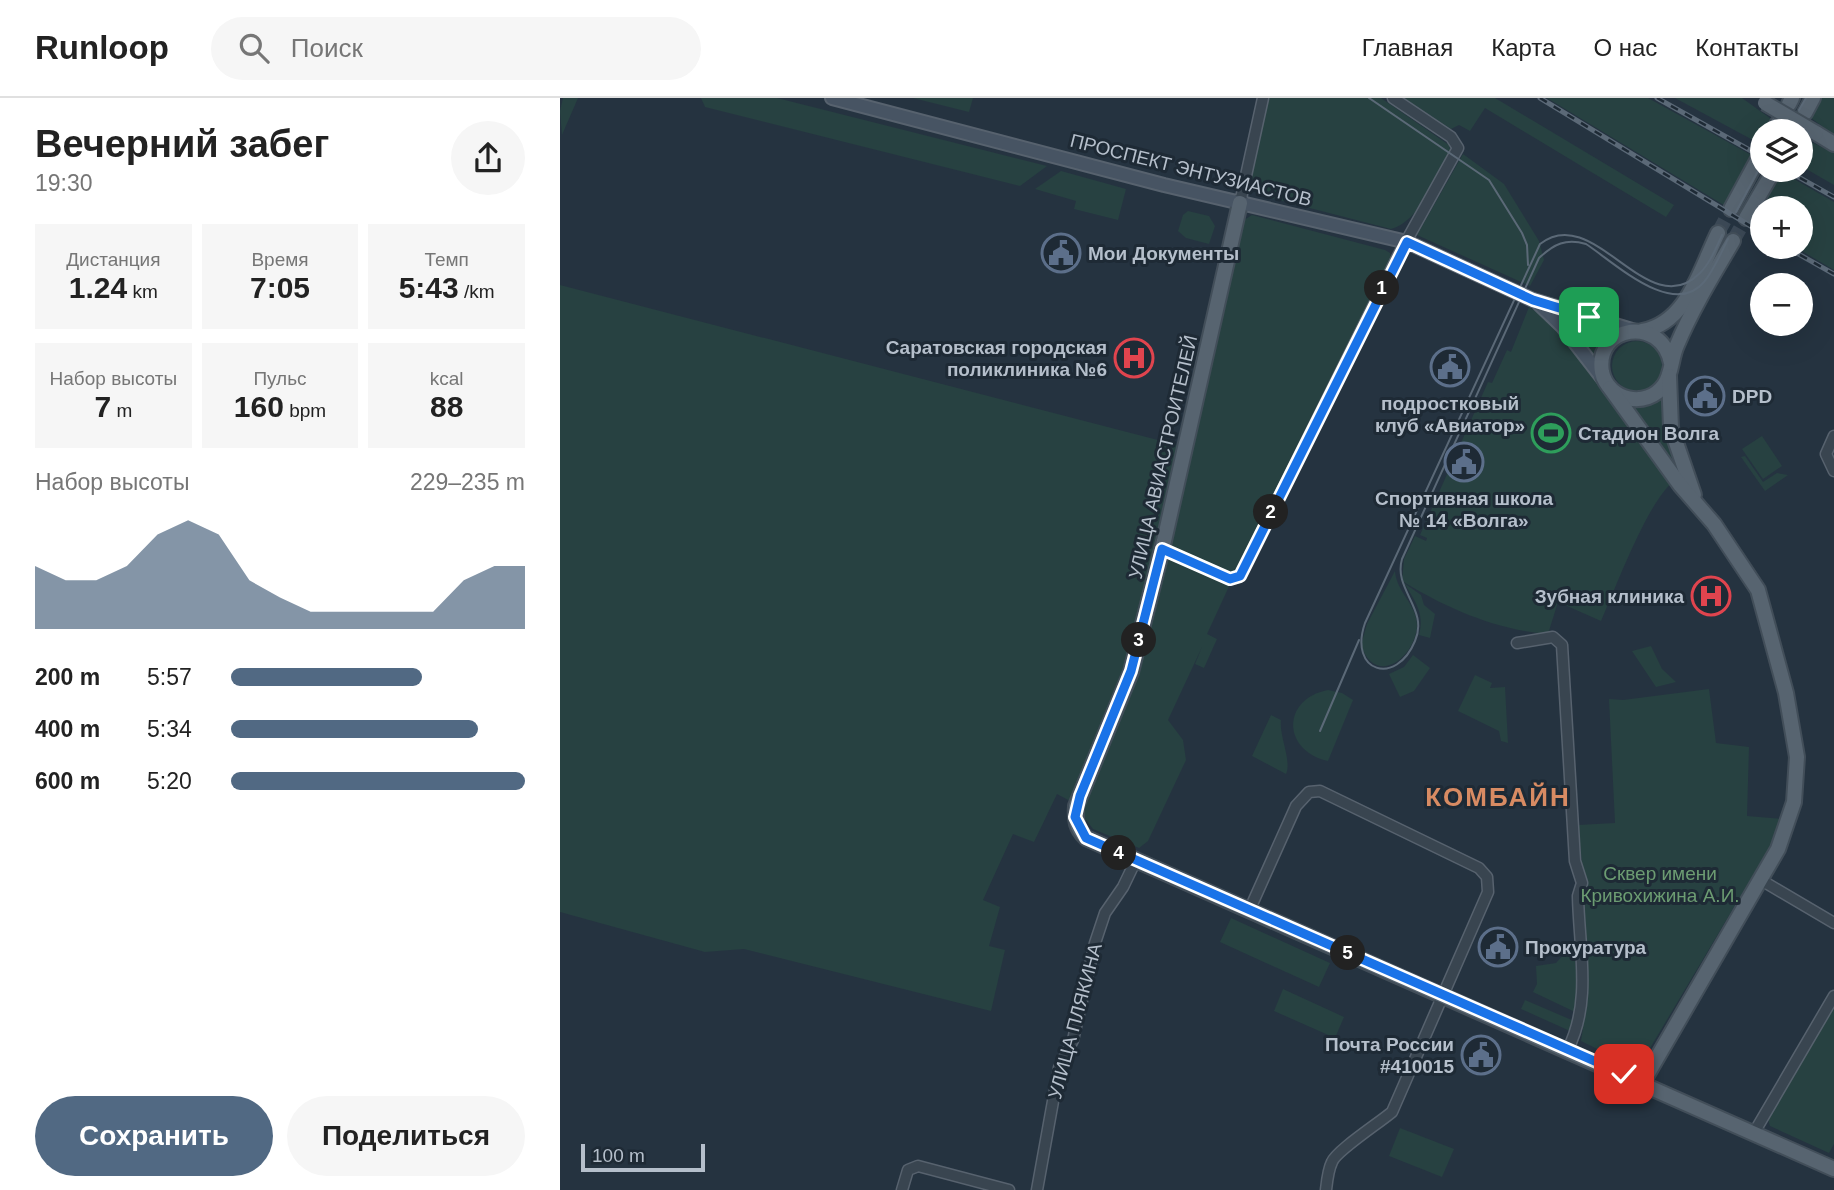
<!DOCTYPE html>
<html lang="ru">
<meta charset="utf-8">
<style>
body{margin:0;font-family:Arial,sans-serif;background:#f6f6f6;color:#222;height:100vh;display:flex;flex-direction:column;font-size:26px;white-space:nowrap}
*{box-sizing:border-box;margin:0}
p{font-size:23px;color:#767676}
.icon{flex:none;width:38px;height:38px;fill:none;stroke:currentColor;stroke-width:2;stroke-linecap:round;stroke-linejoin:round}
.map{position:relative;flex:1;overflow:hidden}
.sheet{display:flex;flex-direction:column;background:#fff;width:560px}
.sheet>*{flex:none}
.buttons{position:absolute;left:1190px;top:21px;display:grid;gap:14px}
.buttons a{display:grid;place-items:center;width:63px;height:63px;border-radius:50%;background:#fff;box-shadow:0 7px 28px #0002;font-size:35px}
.scale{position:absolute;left:21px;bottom:18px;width:124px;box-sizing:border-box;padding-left:7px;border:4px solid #b5bfcb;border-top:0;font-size:19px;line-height:24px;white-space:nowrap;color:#b5bfcb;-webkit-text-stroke:5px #1e2a35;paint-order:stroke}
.pin{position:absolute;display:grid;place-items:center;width:60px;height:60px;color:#fff;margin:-30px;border-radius:14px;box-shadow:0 4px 10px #0006}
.km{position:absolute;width:35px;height:35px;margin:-18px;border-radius:50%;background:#222;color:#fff;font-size:19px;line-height:35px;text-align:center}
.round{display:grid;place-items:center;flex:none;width:74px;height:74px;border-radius:37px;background:#f6f6f6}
.summary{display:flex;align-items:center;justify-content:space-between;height:119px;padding:0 35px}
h1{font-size:38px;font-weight:700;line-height:52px}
.metrics{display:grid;grid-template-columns:repeat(3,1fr);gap:10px;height:119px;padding:7px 35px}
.metrics div{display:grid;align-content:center;border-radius:0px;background:#f6f6f6;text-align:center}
.metrics b{font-size:30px;font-weight:700}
.metrics small{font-size:19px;font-weight:400}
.metrics p{font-size:19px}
.chart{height:196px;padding:14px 35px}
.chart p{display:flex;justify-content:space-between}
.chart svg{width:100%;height:126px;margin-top:7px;fill:#516983;opacity:.7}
.cta{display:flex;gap:14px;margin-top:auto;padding:14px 35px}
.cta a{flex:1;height:80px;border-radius:42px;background:#516983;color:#fff;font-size:28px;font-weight:700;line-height:80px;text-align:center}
.cta a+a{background:#f6f6f6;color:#222}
ul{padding:0 35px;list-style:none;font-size:23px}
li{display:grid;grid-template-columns:112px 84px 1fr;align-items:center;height:52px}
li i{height:18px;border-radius:9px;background:#516983}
header{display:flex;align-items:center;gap:42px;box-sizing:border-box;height:98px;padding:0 35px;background:#fff;border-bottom:2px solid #e0e0e0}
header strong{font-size:33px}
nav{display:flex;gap:38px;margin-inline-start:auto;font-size:24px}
.search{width:490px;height:63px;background:#f6f6f6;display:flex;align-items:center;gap:18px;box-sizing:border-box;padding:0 24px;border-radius:38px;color:#767676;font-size:26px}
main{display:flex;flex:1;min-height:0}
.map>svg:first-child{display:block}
</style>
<header>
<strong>Runloop</strong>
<div class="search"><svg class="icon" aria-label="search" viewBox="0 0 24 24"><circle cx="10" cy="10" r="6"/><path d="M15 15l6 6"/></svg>Поиск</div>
<nav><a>Главная</a><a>Карта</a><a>О нас</a><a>Контакты</a></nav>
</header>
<main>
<section class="sheet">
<div class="summary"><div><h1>Вечерний забег</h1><p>19:30</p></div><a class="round"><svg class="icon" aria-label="share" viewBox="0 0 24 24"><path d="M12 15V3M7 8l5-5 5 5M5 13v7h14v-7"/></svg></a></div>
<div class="metrics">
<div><p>Дистанция</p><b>1.24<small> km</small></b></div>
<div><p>Время</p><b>7:05</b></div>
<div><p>Темп</p><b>5:43<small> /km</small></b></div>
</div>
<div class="metrics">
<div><p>Набор высоты</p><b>7<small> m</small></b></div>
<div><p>Пульс</p><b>160<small> bpm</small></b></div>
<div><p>kcal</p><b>88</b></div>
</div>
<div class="chart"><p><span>Набор высоты</span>229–235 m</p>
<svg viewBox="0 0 160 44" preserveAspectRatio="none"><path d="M0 44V22L10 27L20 27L30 22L40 11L50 6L60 11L70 27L80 33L90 38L100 38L110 38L120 38L130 38L140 27L150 22L160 22V44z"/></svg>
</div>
<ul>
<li><b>200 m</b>5:57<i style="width:65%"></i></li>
<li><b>400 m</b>5:34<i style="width:84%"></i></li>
<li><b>600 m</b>5:20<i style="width:100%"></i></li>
</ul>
<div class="cta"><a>Сохранить</a><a>Поделиться</a></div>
</section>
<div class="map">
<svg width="1274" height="1092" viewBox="0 0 1274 1092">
<rect width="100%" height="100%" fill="#253340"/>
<g fill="#274141">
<path d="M3 0H18L2 37 0 13Z"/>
<path d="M141 0H217L487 68 460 88 145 9Z"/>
<path d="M353 0H413L409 14Z"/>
<path d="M709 0H821L889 47 891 55C877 78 859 124 831 131L696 96 689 84Z"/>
<path d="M844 0H935L1114 107 1106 119 925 10 910 33 899 27 891 31Z"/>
<path d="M987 0H1088L1195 59 1167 109Z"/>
<path d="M1115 0H1182L1214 23 1209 33H1202V47Z"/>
<path d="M1256 0H1274V37L1247 17Z"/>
<path d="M1241 39 1274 55V87L1241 68Z"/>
<path d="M903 56 944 86 979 143 984 162 970 188 857 137Z"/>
<path d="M501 73 566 91 558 122 514 111 516 103 475 91Z"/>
<path d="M1220 73 1274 104V172L1235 149H1241V110H1202V130L1191 123Z"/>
<path d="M628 113 649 118 655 128 649 146 626 140 618 133 623 117Z"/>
<path d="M692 117 825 152 830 155 832 165 677 475 673 478 614 454 609 449 681 124Z"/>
<path d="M0 187 621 348 566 573 560 590 510 703 497 696 474 744 453 736 423 802 440 809 429 848 445 852 431 913 184 851 145 854 0 814Z"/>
<path d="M969 209C1021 241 1075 333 1113 384 1087 405 1056 489 1041 523L998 504 988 536C936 532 886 510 842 483L844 461 855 438 866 443 867 440 860 437 928 284 932 285 947 252 951 254Z"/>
<path d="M1006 222 1049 239 1037 265Z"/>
<circle cx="1077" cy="268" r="25"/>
<path d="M1103 299 1123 383 1069 309 1091 307Z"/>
<path d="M1202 338 1222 368 1203 381 1182 351Z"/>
<path d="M1185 358 1203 384 1217 375 1228 377 1205 393 1181 359Z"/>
<path d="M608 458 671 484 647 536 657 541 644 570 635 566 642 549 608 622 623 642 626 662 588 743 579 750 533 731 523 718 524 709 571 596Z"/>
<path d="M835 473C836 494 858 507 857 529 854 561 815 589 801 547L807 526Z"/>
<path d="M844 485 861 497 864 507 875 516 870 540 859 537C865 516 855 503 844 485Z"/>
<path d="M1091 548 1102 571 1116 584 1096 589 1072 553Z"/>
<path d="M853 557 870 570 854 593 840 599 829 576 844 569Z"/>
<path d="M915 577 932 585 930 590 945 589 948 645 941 643 939 633 898 613Z"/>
<path d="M1149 591 1156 645 1189 649 1187 718 1223 721 1211 747 1083 962 1072 968 1021 943 1027 904 1020 798 1025 793 1018 727 1055 725 1049 601 1063 602Z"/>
<path d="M768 592 782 595 793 602 768 663C722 653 721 601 768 592Z"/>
<path d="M711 617 721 622C719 639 732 662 726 676L692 658Z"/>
<path d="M671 820 770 865 759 889 660 844Z"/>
<path d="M1005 846 1010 847V858L1015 859 1018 902 1015 914 973 894 977 886 976 868 996 865 1005 855Z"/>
<path d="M723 891 784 919 775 940 714 913Z"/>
<path d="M965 902 1014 923 1010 933 961 911Z"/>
<path d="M1274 906V1046L1269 1055 1210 1028 1207 1018Z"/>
<path d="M840 1030 894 1051 882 1079 829 1058Z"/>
</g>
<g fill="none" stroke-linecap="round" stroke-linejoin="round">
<g stroke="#3b4855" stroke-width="14" stroke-dasharray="14 7" stroke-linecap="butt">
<path d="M1158 135 1171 111"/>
<path d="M1173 143 1186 120"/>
</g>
<defs>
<g id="street">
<path d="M680 105 703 0"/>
<path d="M1274 338 1266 356 1274 373"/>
<path d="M602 451 670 481 680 478 838 158 898 50 891 39 833 0"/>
<path d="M957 545 993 539 1002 547 1015 763 1022 785 1018 798C1019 850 1032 903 1008 951"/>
<path d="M1201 782 1274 825"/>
<path d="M689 813 736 708 749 694 760 693 919 770 927 779 928 794 832 1014C819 1025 776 1053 772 1064 768 1072 767 1083 766 1092"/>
<path d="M1195 1033 1274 898"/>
<path d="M342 1092 348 1072 358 1068 449 1092"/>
<path d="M477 1092 499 970 513 942 535 845 545 815 563 789 576 762"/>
</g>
<g id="secondary">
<path d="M272 0 604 87 847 144 973 202 1075 233"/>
<path d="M979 206 1003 229 1044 282"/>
</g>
<g id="primary">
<path d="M1229 6 1232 0"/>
<path d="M1245 15 1253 0"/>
<path d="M1213 33 1218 25"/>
<path d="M1256 35 1274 46"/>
<path d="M680 105 604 443 571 574 516 708C515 722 516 730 526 740L1274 1071"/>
<path d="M1171 111 1198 61"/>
<path d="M1186 120 1214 72"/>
<path d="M1082 233C1127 225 1140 172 1158 135"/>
<path d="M1111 265C1101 216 1034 228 1042 274 1048 303 1087 311 1104 287 1112 276 1111 260 1117 247 1132 211 1153 177 1173 143"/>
<path d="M1109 278 1111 330 1134 397"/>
<path d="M1050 290 1120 387 1154 426 1198 492 1226 595 1237 659 1234 704 1218 751 1083 984"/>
</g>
</defs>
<use href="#street" stroke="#57626e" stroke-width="13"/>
<use href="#secondary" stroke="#57626e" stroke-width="16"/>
<use href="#primary" stroke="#424e59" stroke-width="18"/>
<use href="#street" stroke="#394550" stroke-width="10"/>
<use href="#secondary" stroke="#475463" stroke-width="12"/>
<use href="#primary" stroke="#576470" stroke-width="14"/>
<g stroke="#5b6977" stroke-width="2">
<path d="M809 0 929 82 962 135 967 147 968 167"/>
<path d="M1239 12 1246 0"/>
<path d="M1220 33 1223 28"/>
<path d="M1176 114 1202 65"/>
<path d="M1162 137C1156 150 1150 165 1140 175 1088 228 1034 103 980 146L805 525C788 574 836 589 855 543 869 511 833 492 842 461L979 160C994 146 1006 140 1026 146 1055 165 1113 221 1144 184 1154 172 1161 155 1168 141"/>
<path d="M760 633 799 542"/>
</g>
<defs>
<g id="rail">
<path d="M980 0 1202 135"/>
<path d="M1097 0 1202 59"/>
<path d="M1226 72 1274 99"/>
<path d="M1226 149 1274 176"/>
</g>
</defs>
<use href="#rail" stroke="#5b6977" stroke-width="5"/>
<use href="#rail" stroke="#1e2a35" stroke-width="2.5" stroke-dasharray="8" stroke-linecap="butt"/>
<defs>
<path id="primary-bridge" d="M1205 5 1256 35"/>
</defs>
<use href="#primary-bridge" stroke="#424e59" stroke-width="18" stroke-linecap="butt"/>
<use href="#primary-bridge" stroke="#576470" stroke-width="14"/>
</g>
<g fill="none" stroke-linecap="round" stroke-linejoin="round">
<defs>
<path id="route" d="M1029 219 973 202 847 144 680 478 670 481 602 451 571 573 520 698 515 719 526 740 1064 976"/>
</defs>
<use href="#route" stroke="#fff" stroke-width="14"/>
<use href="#route" stroke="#1a73e8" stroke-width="9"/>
</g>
<defs>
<symbol id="civic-ring" viewBox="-11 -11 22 22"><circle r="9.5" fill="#1e2a35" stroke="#5c6f8a" stroke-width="1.5"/><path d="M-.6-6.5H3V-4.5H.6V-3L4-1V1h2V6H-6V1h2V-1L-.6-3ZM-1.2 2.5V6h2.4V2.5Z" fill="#5c6f8a"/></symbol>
<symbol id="hospital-ring" viewBox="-11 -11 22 22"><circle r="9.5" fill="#1e2a35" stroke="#e0444e" stroke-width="1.5"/><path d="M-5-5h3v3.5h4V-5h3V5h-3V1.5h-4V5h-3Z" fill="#e0444e"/></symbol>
<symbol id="stadium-ring" viewBox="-11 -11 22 22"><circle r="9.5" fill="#1e2a35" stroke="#2e9e5b" stroke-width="1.5"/><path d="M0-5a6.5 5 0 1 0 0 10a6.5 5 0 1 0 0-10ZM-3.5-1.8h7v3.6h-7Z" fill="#2e9e5b"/></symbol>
</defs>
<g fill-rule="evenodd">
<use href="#civic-ring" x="479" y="133" width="44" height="44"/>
<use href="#hospital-ring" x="552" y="238" width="44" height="44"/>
<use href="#civic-ring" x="868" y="247" width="44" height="44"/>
<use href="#civic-ring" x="1123" y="276" width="44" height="44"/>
<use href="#stadium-ring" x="969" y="313" width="44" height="44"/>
<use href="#civic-ring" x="882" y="342" width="44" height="44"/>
<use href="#hospital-ring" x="1129" y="476" width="44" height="44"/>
<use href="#civic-ring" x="916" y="827" width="44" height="44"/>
<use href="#civic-ring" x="899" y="935" width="44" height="44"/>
</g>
<g text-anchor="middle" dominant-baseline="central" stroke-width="6" stroke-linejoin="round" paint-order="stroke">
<g font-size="19" fill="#b5bfcb" stroke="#1e2a35">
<text transform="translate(631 72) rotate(14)">ПРОСПЕКТ ЭНТУЗИАСТОВ</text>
<text transform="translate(603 359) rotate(-77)">УЛИЦА АВИАСТРОИТЕЛЕЙ</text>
<text transform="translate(515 923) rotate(-75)">УЛИЦА ПЛЯКИНА</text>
</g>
<g font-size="19" font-weight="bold" fill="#b5bfcb" stroke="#1e2a35" text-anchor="start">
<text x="528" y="155">Мои Документы</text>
<text x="547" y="249" text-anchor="end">Саратовская городская<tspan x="547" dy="22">поликлиника №6</tspan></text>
<text x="1172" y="298">DPD</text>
<text x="890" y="305" text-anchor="middle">подростковый<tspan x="890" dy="22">клуб «Авиатор»</tspan></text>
<text x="1018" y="335">Стадион Волга</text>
<text x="904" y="400" text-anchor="middle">Спортивная школа<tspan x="904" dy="22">№ 14 «Волга»</tspan></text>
<text x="1124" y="498" text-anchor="end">Зубная клиника</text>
<text x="965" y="849">Прокуратура</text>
<text x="894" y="946" text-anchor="end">Почта России<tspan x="894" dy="22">#410015</tspan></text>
</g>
<g font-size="19" fill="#6c9c72" stroke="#1e2a35">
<text x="1100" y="775">Сквер имени<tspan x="1100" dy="22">Кривохижина А.И.</tspan></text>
</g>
<g font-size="26" font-weight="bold" letter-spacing="2" fill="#d88b63" stroke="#1e2a35">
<text x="938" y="699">КОМБАЙН</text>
</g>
</g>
</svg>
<div class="buttons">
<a><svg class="icon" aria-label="layers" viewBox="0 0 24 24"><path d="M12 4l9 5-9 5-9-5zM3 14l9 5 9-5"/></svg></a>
<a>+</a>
<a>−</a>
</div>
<div class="scale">100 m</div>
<div class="pin" style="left:1029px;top:219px;background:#1e9e55"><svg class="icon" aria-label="arrive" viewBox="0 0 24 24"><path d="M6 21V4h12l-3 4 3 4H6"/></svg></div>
<div class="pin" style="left:1064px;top:976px;background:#d93025"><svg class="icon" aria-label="check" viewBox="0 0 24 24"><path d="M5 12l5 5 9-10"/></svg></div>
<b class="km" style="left:822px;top:190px">1</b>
<b class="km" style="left:711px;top:414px">2</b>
<b class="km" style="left:579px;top:542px">3</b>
<b class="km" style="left:559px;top:755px">4</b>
<b class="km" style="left:788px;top:855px">5</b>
</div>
</main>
